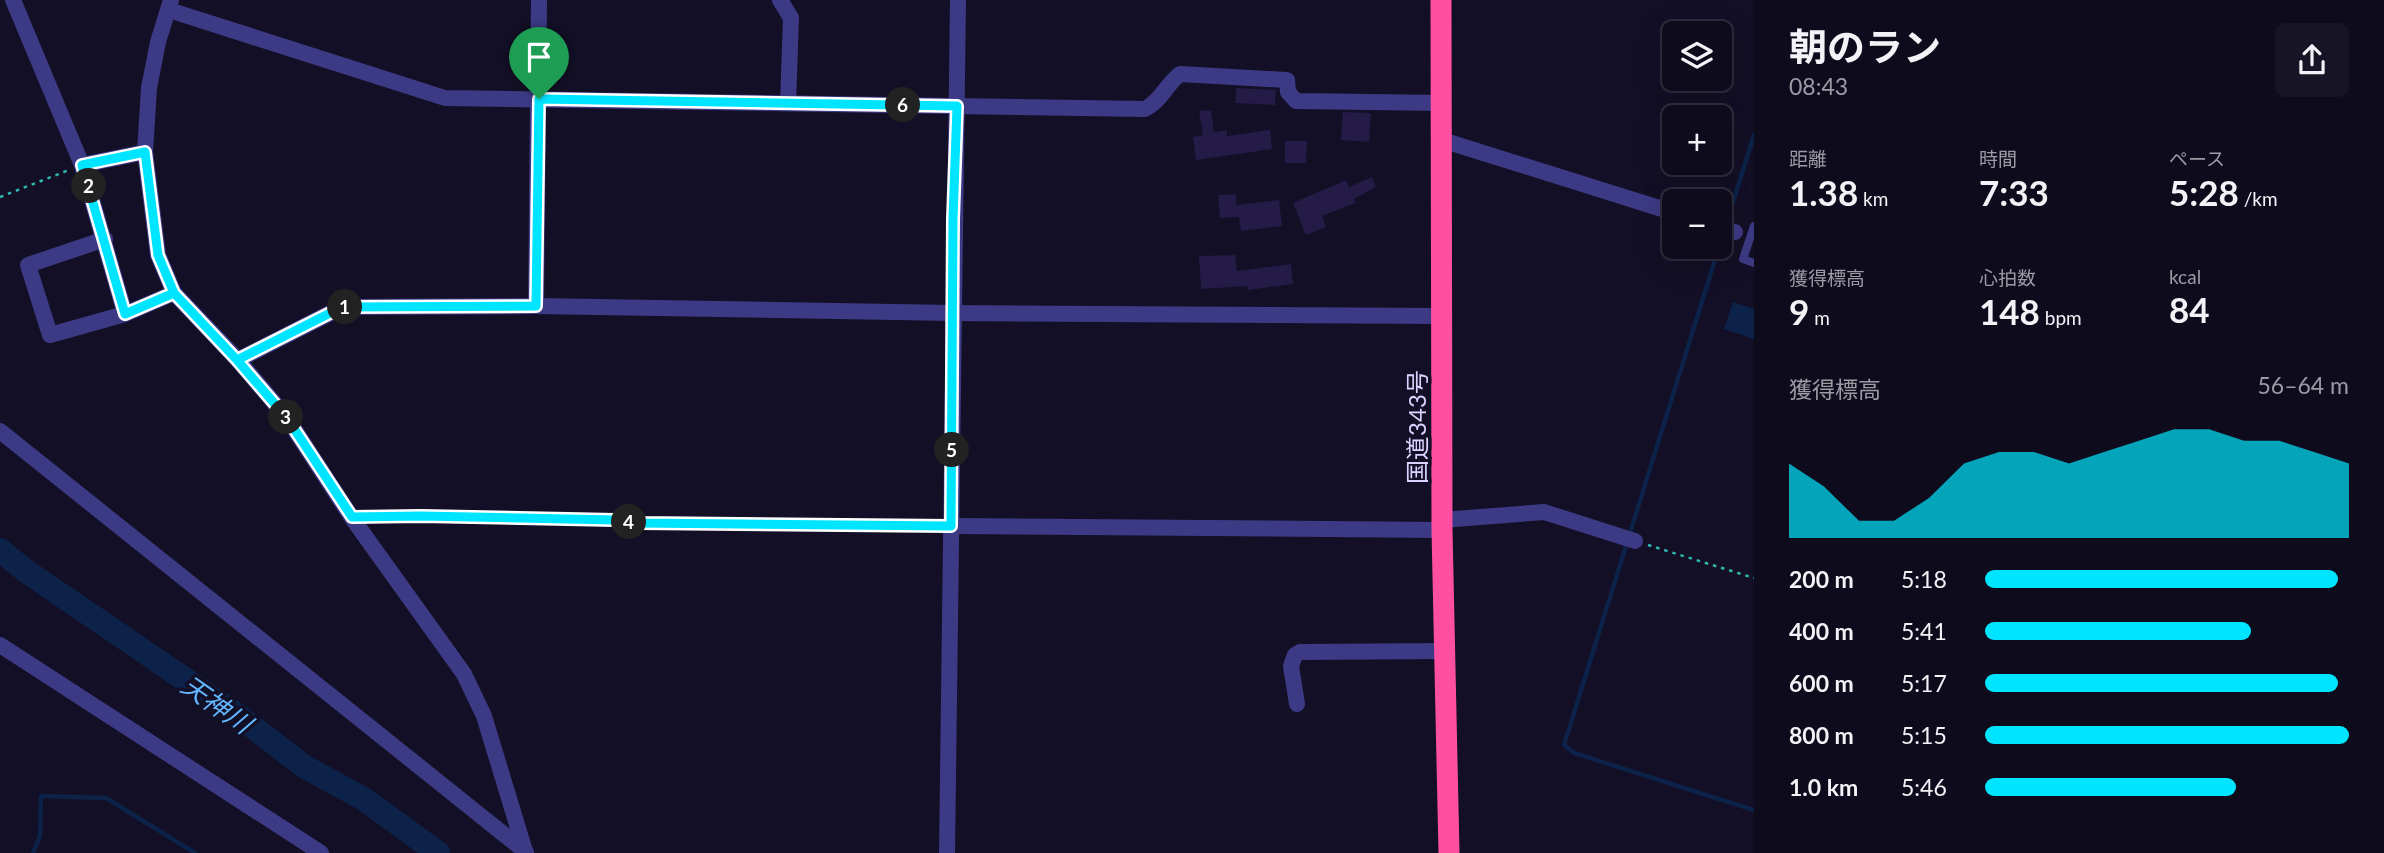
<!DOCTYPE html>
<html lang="ja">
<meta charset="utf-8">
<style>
body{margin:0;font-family:Lato,"Noto Sans JP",sans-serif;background:#171425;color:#f1f3f6;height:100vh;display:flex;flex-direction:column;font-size:26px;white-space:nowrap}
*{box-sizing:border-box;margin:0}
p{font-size:23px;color:#9b9ba3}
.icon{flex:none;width:38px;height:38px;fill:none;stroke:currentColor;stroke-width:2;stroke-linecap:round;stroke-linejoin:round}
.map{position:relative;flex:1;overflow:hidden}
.details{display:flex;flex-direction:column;background:#0e0b1c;width:630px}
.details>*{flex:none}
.buttons{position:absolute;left:1662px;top:21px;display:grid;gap:14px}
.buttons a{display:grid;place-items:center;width:70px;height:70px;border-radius:10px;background:#0e0b1c;box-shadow:0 7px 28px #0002,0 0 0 2px #2e2b3b;font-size:35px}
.pin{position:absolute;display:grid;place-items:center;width:60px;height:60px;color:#fff;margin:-72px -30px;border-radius:50% 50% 50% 0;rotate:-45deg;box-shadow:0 0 7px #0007}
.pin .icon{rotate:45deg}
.km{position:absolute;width:35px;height:35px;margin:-18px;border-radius:50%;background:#222;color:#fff;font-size:19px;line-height:35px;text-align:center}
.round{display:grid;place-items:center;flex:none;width:74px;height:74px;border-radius:10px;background:#171425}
.head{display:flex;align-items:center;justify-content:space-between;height:119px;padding:0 35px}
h1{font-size:38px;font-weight:700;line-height:52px}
.figures{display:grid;grid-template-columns:repeat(3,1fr);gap:10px;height:119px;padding:7px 35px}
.figures div{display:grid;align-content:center}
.figures b{font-size:35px;font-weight:700}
.figures small{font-size:19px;font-weight:400}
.figures p{font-size:19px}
.chart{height:196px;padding:14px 35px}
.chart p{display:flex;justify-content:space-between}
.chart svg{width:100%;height:126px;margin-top:7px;fill:#00e5ff;opacity:.7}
ul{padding:0 35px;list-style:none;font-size:23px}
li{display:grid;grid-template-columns:112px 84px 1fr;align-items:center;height:52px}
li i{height:18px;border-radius:9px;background:#00e5ff}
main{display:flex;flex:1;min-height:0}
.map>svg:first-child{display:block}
</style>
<main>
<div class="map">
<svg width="1754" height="853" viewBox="0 0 1754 853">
<rect width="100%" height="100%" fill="#130f26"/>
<path fill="#0c2248" d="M1733 302 1754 309V339L1724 329Z"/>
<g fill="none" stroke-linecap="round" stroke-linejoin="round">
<g stroke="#0c2248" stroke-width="4.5">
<path d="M1726 224 1754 135"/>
<path d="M1719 247 1564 745 1574 753 1754 810"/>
<path d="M33 853 40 836 41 796 106 798 195 853"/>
</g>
<path stroke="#0c2248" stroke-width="24" d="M0 550 26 571 240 717 305 767 364 799 438 853"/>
</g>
<g fill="#241b47">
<path d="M1236 88 1276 90 1275 105 1235 103Z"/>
<path d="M1211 110 1214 132 1227 130V136L1270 130 1272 149 1196 160 1193 137 1203 135 1199 111Z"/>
<path d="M1343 112 1371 113 1369 142 1341 140Z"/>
<path d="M1285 141H1307L1306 163H1285Z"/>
<path d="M1372 177 1376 187 1354 199 1355 203 1322 216 1326 227 1306 235 1293 203 1346 180 1349 187Z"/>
<path d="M1236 194V205L1279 200 1282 226 1241 231 1239 217 1220 218 1218 195Z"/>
<path d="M1235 255 1237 271 1291 264 1293 284 1248 290V286L1201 289 1199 256Z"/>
</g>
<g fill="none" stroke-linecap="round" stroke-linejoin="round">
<g stroke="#2fb8b0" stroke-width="2.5" stroke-dasharray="3.5 5" stroke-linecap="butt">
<path d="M0 197 69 170"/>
<path d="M369 517 615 520 639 523 936 526"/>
<path d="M1648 545 1754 578"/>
</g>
<path stroke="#3d3a85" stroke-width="8" d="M1754 226 1743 259 1754 263"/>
<g stroke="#3d3a85" stroke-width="16">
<path d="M13 0 82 165 125 314"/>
<path d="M171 0 158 42 149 88 145 152 158 255 174 293 238 360 287 418 352 518 464 674 484 716 525 851"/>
<path d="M780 0 791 18 788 103"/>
<path d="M169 10 445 98 1145 109C1160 102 1166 85 1180 74L1287 80 1288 92 1296 101 1442 103"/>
<path d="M1442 140 1675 213"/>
<path d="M82 165 145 152"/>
<path d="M1720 228 1735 232"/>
<path d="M105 239 28 265 50 335 125 314 174 293"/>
<path d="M536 306 539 0"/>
<path d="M238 360 342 307 536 306 953 313 1441 316"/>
<path d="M0 431 526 852"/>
<path d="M1442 520 1544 512 1635 541"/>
<path d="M951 526 1442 530"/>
<path d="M0 645 321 853"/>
<path d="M1297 704 1291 666 1295 655 1300 652 1445 651"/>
<path d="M947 853 958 0"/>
</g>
<path stroke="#ff4fa3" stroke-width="21" d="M1441 0 1442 530 1449 853"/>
</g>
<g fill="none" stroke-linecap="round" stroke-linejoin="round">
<defs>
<path id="route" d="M539 99 536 306 342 307 237 360 174 293 125 314 82 165 145 152 158 255 174 293 237 360 287 418 352 517 421 516 615 520 639 523 951 526 953 219 957 106 539 99"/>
</defs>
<use href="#route" stroke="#fff" stroke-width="14"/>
<use href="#route" stroke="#00e5ff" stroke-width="9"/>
</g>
<g text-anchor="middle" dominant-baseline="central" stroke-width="7" stroke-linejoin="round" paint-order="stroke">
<g font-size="24" fill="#d9d4ff" stroke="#130f26">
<text transform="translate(1416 427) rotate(-90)">国道343号</text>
</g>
<g font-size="26" font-style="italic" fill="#62b6ff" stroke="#130f26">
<text transform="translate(217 704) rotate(35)">天神川</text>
</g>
</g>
</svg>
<div class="buttons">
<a><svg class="icon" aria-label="layers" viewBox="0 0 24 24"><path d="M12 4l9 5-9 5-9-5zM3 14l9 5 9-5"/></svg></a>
<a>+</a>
<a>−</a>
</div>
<div class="pin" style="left:539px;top:99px;background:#1e9e55"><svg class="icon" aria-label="arrive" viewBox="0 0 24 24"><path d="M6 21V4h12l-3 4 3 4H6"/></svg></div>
<b class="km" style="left:345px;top:307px">1</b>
<b class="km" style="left:89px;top:186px">2</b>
<b class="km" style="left:286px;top:417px">3</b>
<b class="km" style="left:629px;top:522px">4</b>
<b class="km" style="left:952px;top:450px">5</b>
<b class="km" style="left:903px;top:105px">6</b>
</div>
<section class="details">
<div class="head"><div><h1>朝のラン</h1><p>08:43</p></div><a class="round"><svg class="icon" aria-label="share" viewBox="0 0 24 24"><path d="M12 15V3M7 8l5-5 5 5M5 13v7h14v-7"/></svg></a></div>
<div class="figures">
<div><p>距離</p><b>1.38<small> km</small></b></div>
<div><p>時間</p><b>7:33</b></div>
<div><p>ペース</p><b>5:28<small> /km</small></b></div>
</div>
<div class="figures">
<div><p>獲得標高</p><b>9<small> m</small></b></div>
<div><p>心拍数</p><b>148<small> bpm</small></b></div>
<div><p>kcal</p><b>84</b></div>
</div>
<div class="chart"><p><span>獲得標高</span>56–64 m</p>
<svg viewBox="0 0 160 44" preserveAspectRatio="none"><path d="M0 44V18L10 26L20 38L30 38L40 30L50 18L60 14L70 14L80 18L90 14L100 10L110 6L120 6L130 10L140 10L150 14L160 18V44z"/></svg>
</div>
<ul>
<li><b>200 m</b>5:18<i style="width:97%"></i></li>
<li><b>400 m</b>5:41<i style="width:73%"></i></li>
<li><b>600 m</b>5:17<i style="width:97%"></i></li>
<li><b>800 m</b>5:15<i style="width:100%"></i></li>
<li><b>1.0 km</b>5:46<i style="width:69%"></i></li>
</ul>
</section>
</main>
